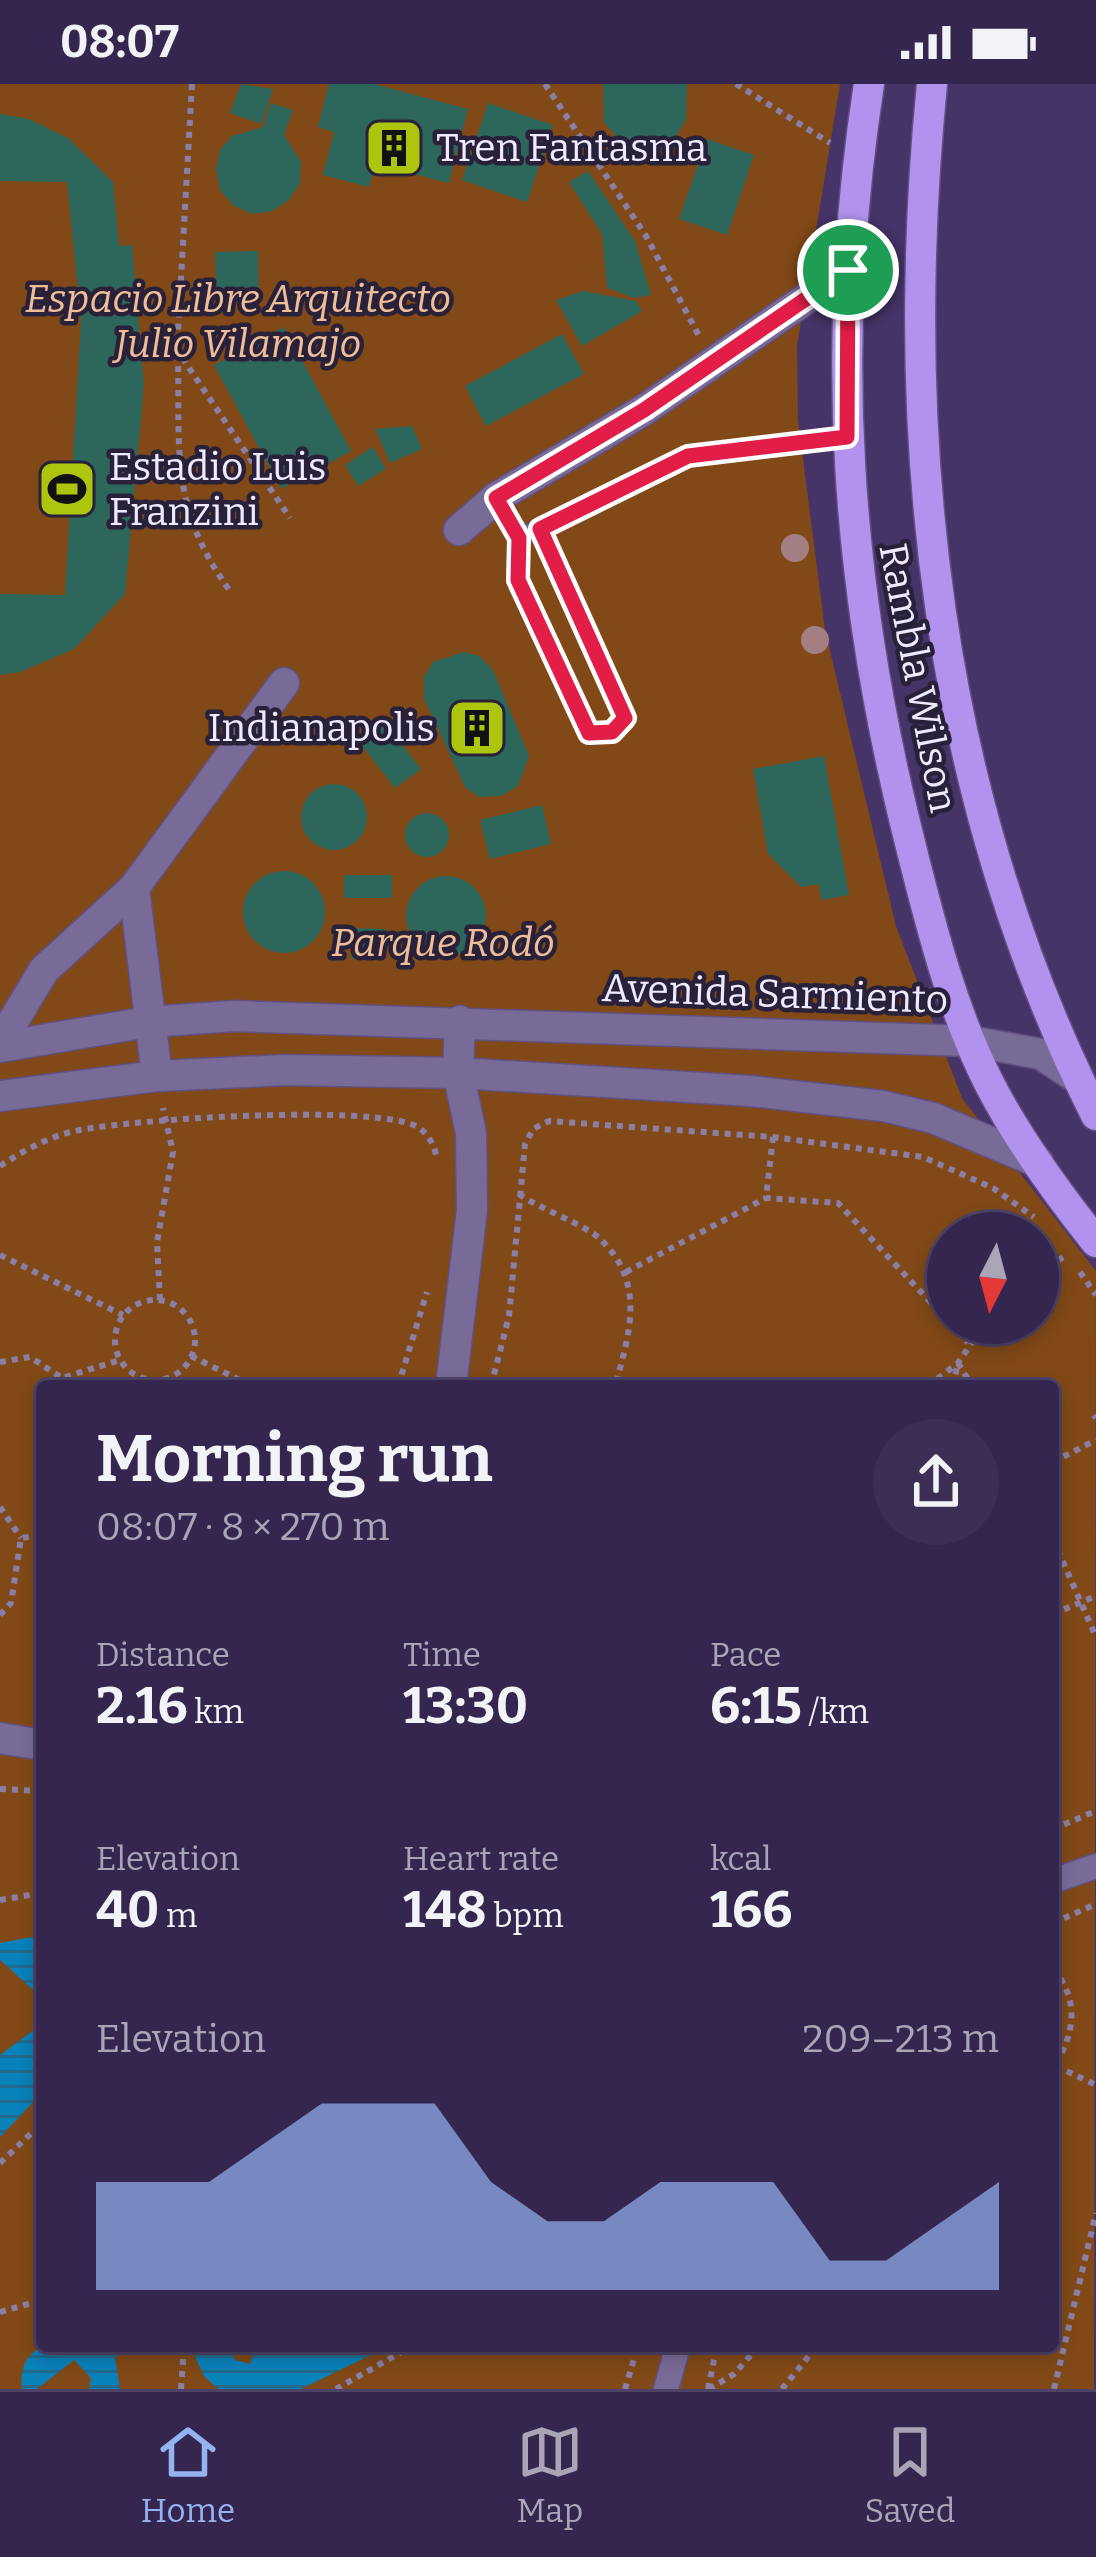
<!DOCTYPE html>
<meta charset="utf-8">
<style>
body{margin:0;font-family:Bitter,serif;background:#3c2e55;color:#f1f3f6;height:100vh;display:flex;flex-direction:column;font-size:45px;white-space:nowrap}
*{box-sizing:border-box;margin:0}
p{font-size:39px;color:#a9a5b6}
.icon{flex:none;width:66px;height:66px;fill:none;stroke:currentColor;stroke-width:2;stroke-linecap:round;stroke-linejoin:round}
.map{position:relative;flex:1;overflow:hidden}
.panel{position:absolute;left:36px;top:1296px;width:1023px;height:972px;display:flex;flex-direction:column;background:#34264e;border-radius:12px;box-shadow:0 6px 18px #0003,0 0 0 3px #4e4366}
.panel>*{flex:none}
.needle{width:78px;rotate:186deg}
.buttons{position:absolute;left:927px;top:1128px;display:grid;gap:24px}
.buttons a{display:grid;place-items:center;width:132px;height:132px;border-radius:50%;background:#34264e;box-shadow:0 6px 18px #0003,0 0 0 3px #4e4366;font-size:60px}
.pin{position:absolute;display:grid;place-items:center;width:102px;height:102px;color:#fff;margin:-51px;border:6px solid #fff;border-radius:50%;box-shadow:0 3px 12px #0007}
.round{display:grid;place-items:center;flex:none;width:126px;height:126px;border-radius:63px;background:#3c2e55}
.head{display:flex;align-items:center;justify-content:space-between;height:204px;padding:0 60px}
h1{font-size:66px;font-weight:700;line-height:90px}
.metrics{display:grid;grid-template-columns:repeat(3,1fr);gap:18px;height:204px;padding:12px 60px}
.metrics div{display:grid;align-content:center}
.metrics b{font-size:51px;font-weight:700}
.metrics small{font-size:33px;font-weight:400}
.metrics p{font-size:33px}
.chart{height:336px;padding:24px 60px}
.chart p{display:flex;justify-content:space-between}
.chart svg{width:100%;height:216px;margin-top:12px;fill:#95b2f1;opacity:.7}
.status{display:flex;justify-content:space-between;align-items:center;height:84px;padding:0 60px;background:#34264e;direction:ltr}
.status svg{height:33px;fill:currentColor}
.tabs{display:flex;justify-content:space-around;align-items:center;height:168px;border-top:3px solid #4e4366;background:#34264e;font-size:33px;color:#a9a5b6}
.tabs a{display:grid;justify-items:center;gap:6px}
.tabs .on{color:#95b2f1}
.map>svg:first-child{display:block}
</style>
<div class="status"><b>08:07</b><svg viewBox="0 0 49 12"><path d="M0 12V9h3v3zM5 12V6h3v6zM10 12V3h3v9zM15 12V0h3v12zM26 1h20v11H26zM47 4h2v5h-2z"/></svg></div>
<div class="map">
<svg width="1096" height="2305" viewBox="0 0 1096 2305">
<defs>
<pattern id="water-rules" width="6" height="5" patternUnits="userSpaceOnUse" patternTransform="scale(3)"><rect width="6" height="5" fill="#0981b9"/><path d="M0 2.5h6" fill="none" stroke="#22698d"/></pattern>
</defs>
<rect width="100%" height="100%" fill="#463368"/>
<path fill="#804917" fill-rule="evenodd" d="M0 0H840L797 262 798 336 825 546 896 842 962 1014 1096 1187 1094 2305H0ZM948 1149H1038V1239H948ZM42 1302H1053V2262H42Z"/>
<g fill="url(#water-rules)">
<path d="M42 1851V1914L0 1876V1859Z"/>
<path d="M42 1940V2009L0 2053V1971Z"/>
<path d="M43 2262H128L115 2274 120 2305H89L91 2294 74 2276 37 2305H22C20 2284 25 2272 43 2262Z"/>
<path d="M190 2262H229L235 2276 250 2280 255 2262H389L301 2305H218L204 2292Z"/>
</g>
<g fill="#2d665b">
<path d="M241 0 273 5 261 40 230 29Z"/>
<path d="M329 0H374L468 25 449 99 375 80 369 103 323 91 334 48 318 43Z"/>
<path d="M603 0H687L686 35 669 65 629 67 604 38Z"/>
<path d="M270 19 293 26 284 51 301 78 300 99 289 116 272 127 253 130 234 122 220 106 216 86 220 66 232 52 263 43Z"/>
<path d="M488 19 553 41 527 118 462 96Z"/>
<path d="M0 30 29 35 68 54 113 98 119 162 132 161 144 300 125 510 74 565 20 588 0 591V510L65 511 81 236 67 98 0 97Z"/>
<path d="M707 55 754 71 727 151 679 135Z"/>
<path d="M588 87 635 157 651 211 634 214 607 204 602 150 569 98Z"/>
<path d="M258 167 259 210 217 212 215 168Z"/>
<path d="M583 207 636 217 642 227 582 262 556 216Z"/>
<path d="M284 243 351 367 281 405 214 281Z"/>
<path d="M562 250 584 290 486 342 465 302Z"/>
<path d="M412 342 422 365 390 379 375 345Z"/>
<path d="M373 363 386 385 358 402 345 381Z"/>
<path d="M464 568 479 572 493 586 529 672 518 702 501 712 479 713 465 703 424 615V593L433 578Z"/>
<path d="M381 634 421 685 395 704 356 654Z"/>
<path d="M824 672 849 811 821 816 819 800 801 803 768 770 753 685Z"/>
<circle cx="334" cy="733" r="33"/>
<path d="M542 721 551 760 490 775 480 736Z"/>
<circle cx="427" cy="751" r="22"/>
<circle cx="284" cy="828" r="41"/>
<rect x="344" y="791" width="48" height="23"/>
<circle cx="446" cy="832" r="40"/>
<path d="M352 844 386 845 385 876 351 875Z"/>
</g>
<g fill="none" stroke-linecap="round" stroke-linejoin="round">
<defs>
<g id="service">
<path d="M496 414 519 454 688 372 847 353"/>
<path d="M519 454V495L583 639 589 649 612 648 625 634 540 445"/>
</g>
<g id="pedestrian">
<path d="M1053 1797 1096 1782"/>
<path d="M666 2305 678 2262"/>
</g>
<g id="minor">
<path d="M459 446 496 414 644 326 848 186"/>
<path d="M134 804 157 992"/>
<path d="M0 959 44 886 134 804 284 599"/>
<path d="M451 1302 472 1126 471 1049 458 989 460 937"/>
<path d="M0 1654 42 1661"/>
</g>
<g id="tertiary">
<path d="M0 963 148 938 234 932 969 957 1041 970 1077 994"/>
<path d="M0 1012 157 992 285 986 458 989 751 1007 883 1022 933 1034 1038 1078"/>
</g>
<g id="primary">
<path d="M869 0C828 264 846 508 912 767 932 846 952 926 989 999 1018 1056 1057 1109 1096 1158"/>
<path d="M932 0C897 352 936 712 1096 1031"/>
</g>
</defs>
<use href="#service" stroke="#615080" stroke-width="20"/>
<use href="#pedestrian" stroke="#615080" stroke-width="27"/>
<use href="#minor" stroke="#615080" stroke-width="33"/>
<use href="#tertiary" stroke="#615080" stroke-width="33"/>
<use href="#primary" stroke="#615080" stroke-width="33"/>
<g stroke="#8c7fa6" stroke-width="6" stroke-dasharray="6 6" stroke-linecap="butt">
<path d="M192 0 177 266 290 434"/>
<path d="M545 0 646 152 699 252"/>
<path d="M736 0 830 59"/>
<path d="M178 270C180 368 169 423 230 507"/>
<path d="M773 1053 766 1114 838 1119 948 1237"/>
<path d="M0 1082C23 1067 48 1053 75 1047 129 1035 372 1020 416 1042 427 1048 434 1060 436 1071"/>
<path d="M519 1110C540 1125 586 1141 600 1155 646 1198 630 1249 615 1302"/>
<path d="M0 1171 123 1231"/>
<path d="M626 1188 766 1114"/>
<path d="M1080 1188 1096 1211"/>
<path d="M1038 1190 1065 1172"/>
<circle cx="155" cy="1256" r="40"/>
<path d="M160 1216 157 1158 173 1068 163 1024"/>
<path d="M950 1239 968 1259"/>
<path d="M191 1272 252 1302"/>
<path d="M0 1278 30 1273 62 1294 120 1276"/>
<path d="M958 1279 972 1302"/>
<path d="M398 1302 427 1208"/>
<path d="M491 1302 509 1232 525 1060 533 1045 549 1037 773 1053 923 1073 993 1104 1034 1133"/>
<path d="M928 1302 958 1279 985 1239"/>
<path d="M953 1302 957 1283"/>
<path d="M1094 1331 1096 1334"/>
<path d="M1053 1378 1096 1356"/>
<path d="M0 1423 21 1454"/>
<path d="M1053 1455 1096 1553"/>
<path d="M1053 1530 1096 1512"/>
<path d="M0 1531 11 1519 21 1454 42 1451"/>
<path d="M0 1705 42 1707"/>
<path d="M1053 1745 1096 1727"/>
<path d="M0 1816 42 1809"/>
<path d="M1053 1839 1096 1820"/>
<path d="M1053 1885C1080 1915 1075 1952 1053 1983"/>
<path d="M1056 1982 1096 2001"/>
<path d="M0 2079 42 2039"/>
<path d="M0 2228 42 2216"/>
<path d="M181 2305 184 2262"/>
<path d="M336 2305 412 2262"/>
<path d="M625 2305 638 2262"/>
<path d="M708 2305 717 2262"/>
<path d="M709 2305 734 2290 759 2262"/>
<path d="M782 2305 817 2262"/>
<path d="M1054 2305 1096 2129"/>
</g>
<use href="#service" stroke="#796b98" stroke-width="16"/>
<use href="#pedestrian" stroke="#796b98" stroke-width="24"/>
<use href="#minor" stroke="#796b98" stroke-width="30"/>
<use href="#tertiary" stroke="#796b98" stroke-width="30"/>
<use href="#primary" stroke="#b193ef" stroke-width="30"/>
</g>
<g fill="#a37f83">
<circle cx="795" cy="464" r="14"/>
<circle cx="815" cy="556" r="14"/>
</g>
<g fill="none" stroke-linecap="round" stroke-linejoin="round">
<defs>
<path id="route" d="M848 186 847 353 688 372 540 445 625 634 612 648 589 649 518 496 519 454 496 414 644 326Z"/>
</defs>
<use href="#route" stroke="#fff" stroke-width="24"/>
<use href="#route" stroke="#e11d48" stroke-width="15"/>
</g>
<defs>
<symbol id="building-square" viewBox="-11 -11 22 22"><rect x="-9" y="-9" width="18" height="18" rx="4" fill="#adc60d" stroke="#292139"/><path d="M-4-6H4V6H1V3H-1V6H-4ZM-2.5-4.3h1.7v1.8h-1.7ZM.8-4.3h1.7v1.8H.8ZM-2.5-1h1.7V.8h-1.7ZM.8-1h1.7V.8H.8Z" fill="#111"/></symbol>
<symbol id="stadium-square" viewBox="-11 -11 22 22"><rect x="-9" y="-9" width="18" height="18" rx="4" fill="#adc60d" stroke="#292139"/><path d="M0-5a6.5 5 0 1 0 0 10a6.5 5 0 1 0 0-10ZM-3.5-1.8h7v3.6h-7Z" fill="#111"/></symbol>
</defs>
<g fill-rule="evenodd">
<use href="#building-square" x="361" y="31" width="66" height="66"/>
<use href="#stadium-square" x="34" y="372" width="66" height="66"/>
<use href="#building-square" x="444" y="611" width="66" height="66"/>
</g>
<g text-anchor="middle" dominant-baseline="central" stroke-width="9" stroke-linejoin="round" paint-order="stroke">
<g font-size="39" fill="#efeafe" stroke="#292139" text-anchor="start">
<text x="436" y="64">Tren Fantasma</text>
<text x="109" y="383">Estadio Luis<tspan x="109" dy="45">Franzini</tspan></text>
<text x="435" y="644" text-anchor="end">Indianapolis</text>
</g>
<g font-size="39" font-style="italic" fill="#efbe99" stroke="#292139">
<text x="238" y="215">Espacio Libre Arquitecto<tspan x="238" dy="45">Julio Vilamajo</tspan></text>
<text x="443" y="859">Parque Rodó</text>
</g>
<g font-size="39" fill="#efeafe" stroke="#292139">
<text transform="translate(918 594) rotate(79)">Rambla Wilson</text>
<text transform="translate(775 910) rotate(2)">Avenida Sarmiento</text>
</g>
</g>
</svg>
<div class="buttons">
<a><svg class="needle" viewBox="-14 -14 28 28"><path d="M0-13l5 13h-10z" fill="#e53935"/><path d="M0 13l5-13h-10z" fill="#a9a5b6"/></svg></a>
</div>
<div class="pin" style="left:848px;top:186px;background:#1e9e55"><svg class="icon" aria-label="arrive" viewBox="0 0 24 24"><path d="M6 21V4h12l-3 4 3 4H6"/></svg></div>
<section class="panel">
<div class="head"><div><h1>Morning run</h1><p>08:07 · 8 × 270 m</p></div><a class="round"><svg class="icon" aria-label="share" viewBox="0 0 24 24"><path d="M12 15V3M7 8l5-5 5 5M5 13v7h14v-7"/></svg></a></div>
<div class="metrics">
<div><p>Distance</p><b>2.16<small> km</small></b></div>
<div><p>Time</p><b>13:30</b></div>
<div><p>Pace</p><b>6:15<small> /km</small></b></div>
</div>
<div class="metrics">
<div><p>Elevation</p><b>40<small> m</small></b></div>
<div><p>Heart rate</p><b>148<small> bpm</small></b></div>
<div><p>kcal</p><b>166</b></div>
</div>
<div class="chart"><p><span>Elevation</span>209–213 m</p>
<svg viewBox="0 0 160 44" preserveAspectRatio="none"><path d="M0 44V22L10 22L20 22L30 14L40 6L50 6L60 6L70 22L80 30L90 30L100 22L110 22L120 22L130 38L140 38L150 30L160 22V44z"/></svg>
</div>
</section>
</div>
<nav class="tabs">
<a class="on"><svg class="icon" aria-label="home" viewBox="0 0 24 24"><path d="M3 11l9-7 9 7M6 9v11h12V9"/></svg>Home</a>
<a><svg class="icon" aria-label="map" viewBox="0 0 24 24"><path d="M3 6l6-2 6 2 6-2v14l-6 2-6-2-6 2zM9 4v14M15 6v14"/></svg>Map</a>
<a><svg class="icon" aria-label="saved" viewBox="0 0 24 24"><path d="M7 4h10v16l-5-4-5 4z"/></svg>Saved</a>
</nav>
